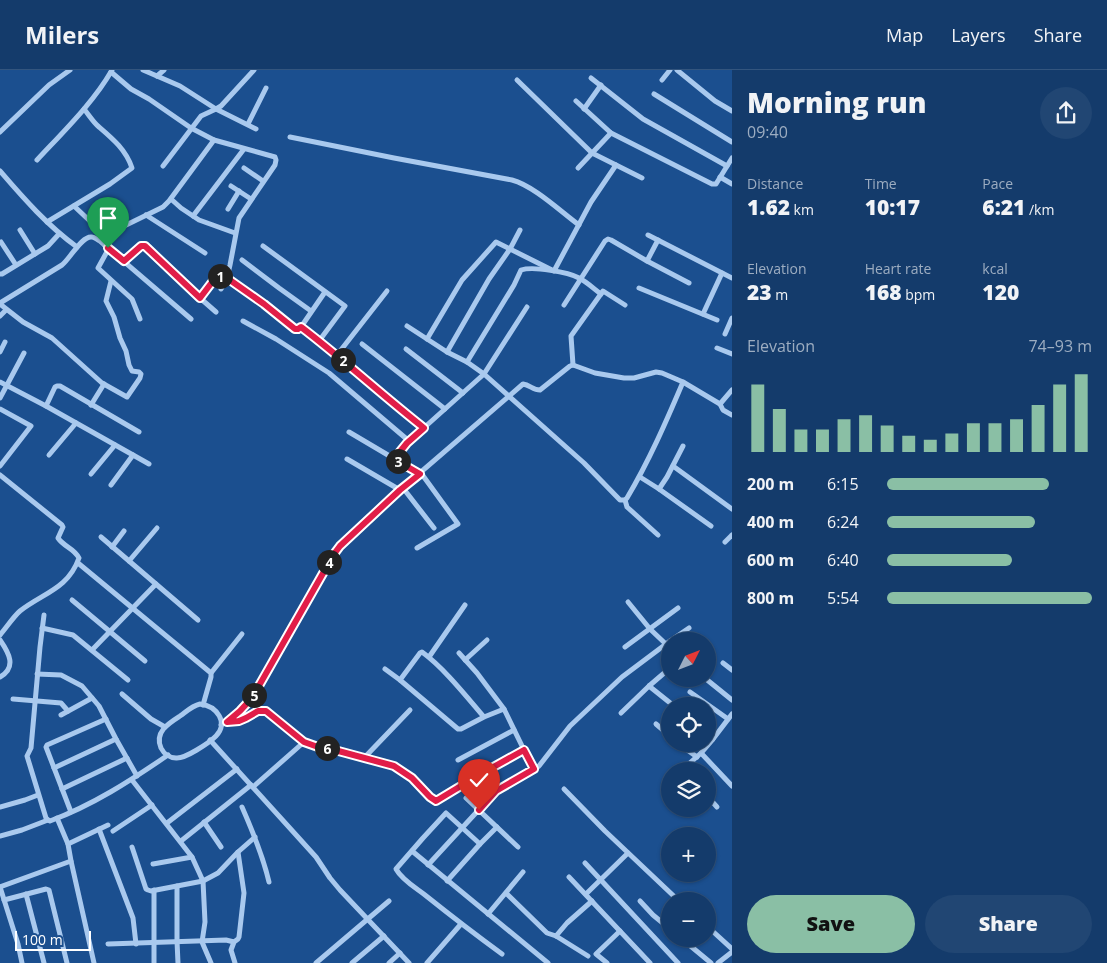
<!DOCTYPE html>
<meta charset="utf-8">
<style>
body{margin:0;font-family:"Open Sans",sans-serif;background:#214673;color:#f1f3f6;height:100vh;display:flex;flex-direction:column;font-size:19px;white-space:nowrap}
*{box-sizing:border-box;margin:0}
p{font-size:16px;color:#9dadc1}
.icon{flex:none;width:28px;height:28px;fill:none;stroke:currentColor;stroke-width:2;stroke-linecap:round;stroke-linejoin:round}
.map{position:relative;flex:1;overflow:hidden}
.drawer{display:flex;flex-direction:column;background:#143b6b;width:375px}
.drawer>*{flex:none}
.needle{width:32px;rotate:48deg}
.controls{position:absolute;left:661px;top:562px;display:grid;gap:10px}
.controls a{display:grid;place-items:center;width:55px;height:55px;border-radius:50%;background:#143b6b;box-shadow:0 1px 4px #0004,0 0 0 1px #33557e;font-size:25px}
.scale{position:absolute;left:15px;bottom:12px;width:76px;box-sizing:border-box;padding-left:5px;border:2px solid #fff;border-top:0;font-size:14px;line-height:18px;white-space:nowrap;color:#fff;-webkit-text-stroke:4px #1b4f8f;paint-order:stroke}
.pin{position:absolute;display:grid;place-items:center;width:42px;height:42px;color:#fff;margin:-51px -21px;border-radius:50% 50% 50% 0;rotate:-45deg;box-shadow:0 0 5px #0007}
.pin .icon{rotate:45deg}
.km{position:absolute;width:25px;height:25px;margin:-12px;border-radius:50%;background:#222;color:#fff;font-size:14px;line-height:25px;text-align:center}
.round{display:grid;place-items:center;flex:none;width:52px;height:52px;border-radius:26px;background:#214673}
.overview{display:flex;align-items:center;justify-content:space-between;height:85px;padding:0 15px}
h1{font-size:28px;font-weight:800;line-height:38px}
.stats{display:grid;grid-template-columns:repeat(3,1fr);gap:8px;height:85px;padding:5px 15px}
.stats div{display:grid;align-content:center}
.stats b{font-size:21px;font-weight:800}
.stats small{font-size:14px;font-weight:400}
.stats p{font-size:14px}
.chart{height:140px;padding:10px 15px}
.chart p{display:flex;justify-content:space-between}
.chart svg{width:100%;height:90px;margin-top:5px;stroke:#8abfa5;stroke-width:6}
.button{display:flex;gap:10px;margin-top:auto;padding:10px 15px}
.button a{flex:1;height:58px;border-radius:30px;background:#8abfa5;color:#111;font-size:20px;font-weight:800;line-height:58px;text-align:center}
.button a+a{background:#214673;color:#f1f3f6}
ul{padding:0 15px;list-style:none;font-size:16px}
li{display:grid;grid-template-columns:80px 60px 1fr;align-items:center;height:38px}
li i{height:12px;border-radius:6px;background:#8abfa5}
header{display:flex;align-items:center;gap:30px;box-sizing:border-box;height:70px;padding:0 25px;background:#143b6b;border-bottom:1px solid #33557e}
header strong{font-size:24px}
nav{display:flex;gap:28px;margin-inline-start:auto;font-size:18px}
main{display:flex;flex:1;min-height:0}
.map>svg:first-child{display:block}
</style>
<header>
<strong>Milers</strong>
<nav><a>Map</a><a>Layers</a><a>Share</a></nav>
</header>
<main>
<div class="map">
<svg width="732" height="893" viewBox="0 0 732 893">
<rect width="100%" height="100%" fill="#1b4f8f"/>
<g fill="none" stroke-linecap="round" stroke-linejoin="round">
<g stroke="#a9c9ee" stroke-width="5">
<path d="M143 0 180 16 216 39 256 59"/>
<path d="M677 0 715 31 732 41"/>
<path d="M111 2 131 19 149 29 191 58 214 70 275 87 276 90 275 95 239 148 230 195 227 208 221 219"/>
<path d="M157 6 164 0"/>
<path d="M591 8 643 49 727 96"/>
<path d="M517 10 592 83 642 108"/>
<path d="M662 10 670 0"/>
<path d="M654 24 732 72"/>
<path d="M576 31 611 63 712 114H716L732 88"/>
<path d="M584 39 601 15"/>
<path d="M248 54 266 18"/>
<path d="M0 62 49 15 70 0"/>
<path d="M290 67 394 88 512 110C534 116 560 141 579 155"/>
<path d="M37 90C62 63 94 32 112 0"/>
<path d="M163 96 201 46 216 39 221 36 254 0"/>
<path d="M244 98 263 111"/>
<path d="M578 98 611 63"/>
<path d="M0 101C24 129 48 156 77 177"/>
<path d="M720 107 732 114"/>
<path d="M231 116 251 129"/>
<path d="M171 129 181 138 199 150 235 163"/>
<path d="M74 136 92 153"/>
<path d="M228 139 239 121"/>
<path d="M146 145 205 183"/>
<path d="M193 146 244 79"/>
<path d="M47 152 110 114 132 98C126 80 113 69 99 57 93 52 89 45 84 39"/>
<path d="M20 160 35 184"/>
<path d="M648 165 732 208"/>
<path d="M1 172 16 195"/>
<path d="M105 176 120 158 163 137 169 131 214 70"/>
<path d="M263 176 345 236 319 271"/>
<path d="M109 178 98 198 132 229 140 249"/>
<path d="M242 190 279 218 311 241"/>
<path d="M124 191 141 176H145L192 221 216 242"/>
<path d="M647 191 658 170"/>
<path d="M0 204H2L48 176 59 164"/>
<path d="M639 218 717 250"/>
<path d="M200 228 216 207 219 206 227 208 265 234 295 259H298L301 257 325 222"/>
<path d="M0 233 62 195C70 189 82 165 92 167 95 167 97 170 100 171L191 249"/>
<path d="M0 234 23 252 52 268 102 313 127 327 140 308 141 304 139 302 132 301 129 295 126 281 120 268 114 247 106 231 111 211"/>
<path d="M564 235 605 171 608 169 611 170 647 191 689 213"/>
<path d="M703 244 722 203"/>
<path d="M0 246 6 240"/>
<path d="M243 251 276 269 329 303 409 371"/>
<path d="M407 256 447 282 467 292 484 304 584 393 620 430H625L627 437 658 465"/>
<path d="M301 257 337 285 383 326 424 358"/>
<path d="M725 264 732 248"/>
<path d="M427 269 462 210 496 172 554 201 591 132 616 95"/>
<path d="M362 274 445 339"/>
<path d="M717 278 732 284"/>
<path d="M406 279 463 323"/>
<path d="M0 282 5 272"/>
<path d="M447 282 489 209 510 179 520 160"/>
<path d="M337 285 387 221"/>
<path d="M467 292 514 215 521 200C533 196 568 202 579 208 587 212 594 219 601 224"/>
<path d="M573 295 571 266 603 221 625 235"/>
<path d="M0 312 46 336 149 394"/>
<path d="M0 328 24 283"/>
<path d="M720 334 732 320"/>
<path d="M91 335 104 314"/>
<path d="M46 336 55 317 57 316H60L139 362"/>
<path d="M0 339 31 356 0 396"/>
<path d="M349 362 420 404"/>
<path d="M49 385 76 353"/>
<path d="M347 389 400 420"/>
<path d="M394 389 407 373 484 304 527 237"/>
<path d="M673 396 732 439"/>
<path d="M91 404 115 375"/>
<path d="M0 405 62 455 63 457 58 468C64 477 74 478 79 488 68 519 43 523 20 541 14 546 6 558 0 565"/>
<path d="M640 407 659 419 711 456"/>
<path d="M111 415 133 385"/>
<path d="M403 418 434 458"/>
<path d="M659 419 667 407 683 376"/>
<path d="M625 430 627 428C649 391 666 352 683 312"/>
<path d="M101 467 198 550"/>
<path d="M725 472 732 465"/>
<path d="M112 477 124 461"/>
<path d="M417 478 458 454 421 403"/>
<path d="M129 491 157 458"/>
<path d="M78 493 211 603V607L203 635"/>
<path d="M72 530 145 591"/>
<path d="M628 532 650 559 670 578"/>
<path d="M44 545 40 577 31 678 27 686 46 748 48 750"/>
<path d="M42 558 73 565 128 610"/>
<path d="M0 570C9 583 17 597 0 607"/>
<path d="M670 571 689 558"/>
<path d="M625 577 678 538"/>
<path d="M92 580 156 514"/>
<path d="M459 583 477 603 504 639 524 680 534 699"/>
<path d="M429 587 465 535"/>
<path d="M465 590 487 570"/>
<path d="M723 593 732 600"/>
<path d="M385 599 400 610"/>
<path d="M211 603 242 564"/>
<path d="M37 604 61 605 82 616 99 636 116 669 137 706"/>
<path d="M706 609 732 630"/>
<path d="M649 616 674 636"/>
<path d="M690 622 728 649"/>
<path d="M122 624 151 649 165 657"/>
<path d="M13 629 61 633 68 641"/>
<path d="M200 634C217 636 229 653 216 666 209 673 185 689 176 688 170 688 164 684 161 678 154 662 169 653 180 646 187 641 192 636 200 634Z"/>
<path d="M621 643 649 616 670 598"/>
<path d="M61 645 92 628"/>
<path d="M484 647C466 626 444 598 422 582L420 583 400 610 458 659H461L484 647 504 639"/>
<path d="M227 652 239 651 246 648 258 641H267L304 672 394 696 412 708 430 727 436 731 439 730 479 705 524 680"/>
<path d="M656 654 670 666"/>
<path d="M221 655C234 648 243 638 252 627L311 526 334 484 340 476 400 420 523 314C530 315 533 320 540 320L570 296 573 295 595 303 624 308H634L656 302 662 303 683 312 720 334 723 340 732 345"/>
<path d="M708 664 713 669"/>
<path d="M210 670 316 787 330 808 340 820 409 893"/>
<path d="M679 674 697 687"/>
<path d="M701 683 732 716"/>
<path d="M364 688 410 640"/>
<path d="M458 690 514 660"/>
<path d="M54 698 116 669"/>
<path d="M681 701 701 683 713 669 732 644"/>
<path d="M132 710 192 787 203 811 205 852 202 872 211 893"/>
<path d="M253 717 304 672"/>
<path d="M62 719 127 688"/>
<path d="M564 719 605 761 679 831"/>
<path d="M708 727 717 737"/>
<path d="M466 728 518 777"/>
<path d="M0 737 25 730 38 725"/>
<path d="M242 737C253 762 263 786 269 812"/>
<path d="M71 742 46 677 47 675 106 649"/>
<path d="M57 748 68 774 71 791 94 893"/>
<path d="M204 752 221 777"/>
<path d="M167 753 237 699"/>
<path d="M99 759 133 848 136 874"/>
<path d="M113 761 152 735"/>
<path d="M0 766 22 760 48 750 50 751C93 735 130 711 168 685"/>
<path d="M181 771 251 715"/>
<path d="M68 774 108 755"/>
<path d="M480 774 446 743 423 768 396 799C402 810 416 818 425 825 450 845 476 865 502 884"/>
<path d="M132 777 146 819 148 820 151 821 203 811 218 803 238 782 255 767"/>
<path d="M412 781 548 893"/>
<path d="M585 793 678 893"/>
<path d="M153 794 192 787"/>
<path d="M428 795 496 721 539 696 570 656 622 607 670 571"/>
<path d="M569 807 650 893"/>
<path d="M447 811 480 774 497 757"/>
<path d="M177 816V871L178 893"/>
<path d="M0 817 18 874 22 893"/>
<path d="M0 817 71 791"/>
<path d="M506 823 547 863 556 866 588 886"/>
<path d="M26 824 44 893"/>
<path d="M586 824 628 783"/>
<path d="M4 830 46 819 49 820 67 893"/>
<path d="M640 831 653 845 670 859"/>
<path d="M488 844 523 802"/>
<path d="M708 857 732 879"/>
<path d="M556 866 567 853 592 831"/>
<path d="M682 869 711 893"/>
<path d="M108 874 226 870 234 872"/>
<path d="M154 893V820"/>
<path d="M235 893 231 880 234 872 238 869 239 867 244 823 238 782"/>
<path d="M316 893 389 831"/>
<path d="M352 893 384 866"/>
<path d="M389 893 400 883"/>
<path d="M427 893 461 854"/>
<path d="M607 893 596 884 620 861"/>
<path d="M718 893 732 882"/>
</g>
</g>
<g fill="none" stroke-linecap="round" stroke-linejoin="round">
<defs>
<path id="route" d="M108 178 124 191 141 176H145L200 228 216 207 219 206 227 208 264 234 295 259H298L301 257C343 289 382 325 424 358L407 373 394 389 420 404 400 420 340 476 334 484 252 628 240 641 227 652 239 651 246 648 258 641H266L304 672 318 677 331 679 394 696 412 708 430 727 436 731 479 705 524 680 534 699 496 721 479 740"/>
</defs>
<use href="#route" stroke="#fff" stroke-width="10"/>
<use href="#route" stroke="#e11d48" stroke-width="6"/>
</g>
</svg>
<div class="controls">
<a><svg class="needle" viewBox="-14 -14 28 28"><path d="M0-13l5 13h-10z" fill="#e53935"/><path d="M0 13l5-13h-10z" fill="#9dadc1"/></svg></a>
<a><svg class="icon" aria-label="locate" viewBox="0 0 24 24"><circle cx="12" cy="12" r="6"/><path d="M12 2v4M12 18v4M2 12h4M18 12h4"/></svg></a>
<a><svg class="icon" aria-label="layers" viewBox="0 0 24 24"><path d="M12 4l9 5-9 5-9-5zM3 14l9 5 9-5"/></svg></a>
<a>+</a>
<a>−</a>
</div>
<div class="scale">100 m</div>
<div class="pin" style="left:108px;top:178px;background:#1e9e55"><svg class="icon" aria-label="arrive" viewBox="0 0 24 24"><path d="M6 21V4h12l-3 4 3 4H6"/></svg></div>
<div class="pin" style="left:479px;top:740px;background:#d93025"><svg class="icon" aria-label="check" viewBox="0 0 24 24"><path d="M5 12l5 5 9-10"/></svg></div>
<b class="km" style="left:220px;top:206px">1</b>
<b class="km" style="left:343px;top:290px">2</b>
<b class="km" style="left:398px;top:391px">3</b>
<b class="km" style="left:329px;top:492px">4</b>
<b class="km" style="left:254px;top:625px">5</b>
<b class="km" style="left:327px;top:678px">6</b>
</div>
<section class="drawer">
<div class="overview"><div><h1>Morning run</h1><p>09:40</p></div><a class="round"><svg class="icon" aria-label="share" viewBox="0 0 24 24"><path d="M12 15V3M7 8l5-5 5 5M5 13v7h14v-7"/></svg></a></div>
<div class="stats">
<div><p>Distance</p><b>1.62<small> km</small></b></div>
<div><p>Time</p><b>10:17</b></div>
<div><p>Pace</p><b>6:21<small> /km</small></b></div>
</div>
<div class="stats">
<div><p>Elevation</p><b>23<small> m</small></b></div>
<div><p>Heart rate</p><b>168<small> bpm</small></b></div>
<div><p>kcal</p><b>120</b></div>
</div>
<div class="chart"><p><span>Elevation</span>74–93 m</p>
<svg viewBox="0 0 160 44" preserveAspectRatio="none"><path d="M5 44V11M15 44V23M25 44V33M35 44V33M45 44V28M55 44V26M65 44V31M75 44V36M85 44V38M95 44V35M105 44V30M115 44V30M125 44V28M135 44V21M145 44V11M155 44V6"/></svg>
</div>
<ul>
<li><b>200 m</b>6:15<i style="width:79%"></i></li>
<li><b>400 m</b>6:24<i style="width:72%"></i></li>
<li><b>600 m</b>6:40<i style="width:61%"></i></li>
<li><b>800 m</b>5:54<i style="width:100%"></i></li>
</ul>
<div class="button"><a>Save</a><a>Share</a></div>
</section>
</main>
